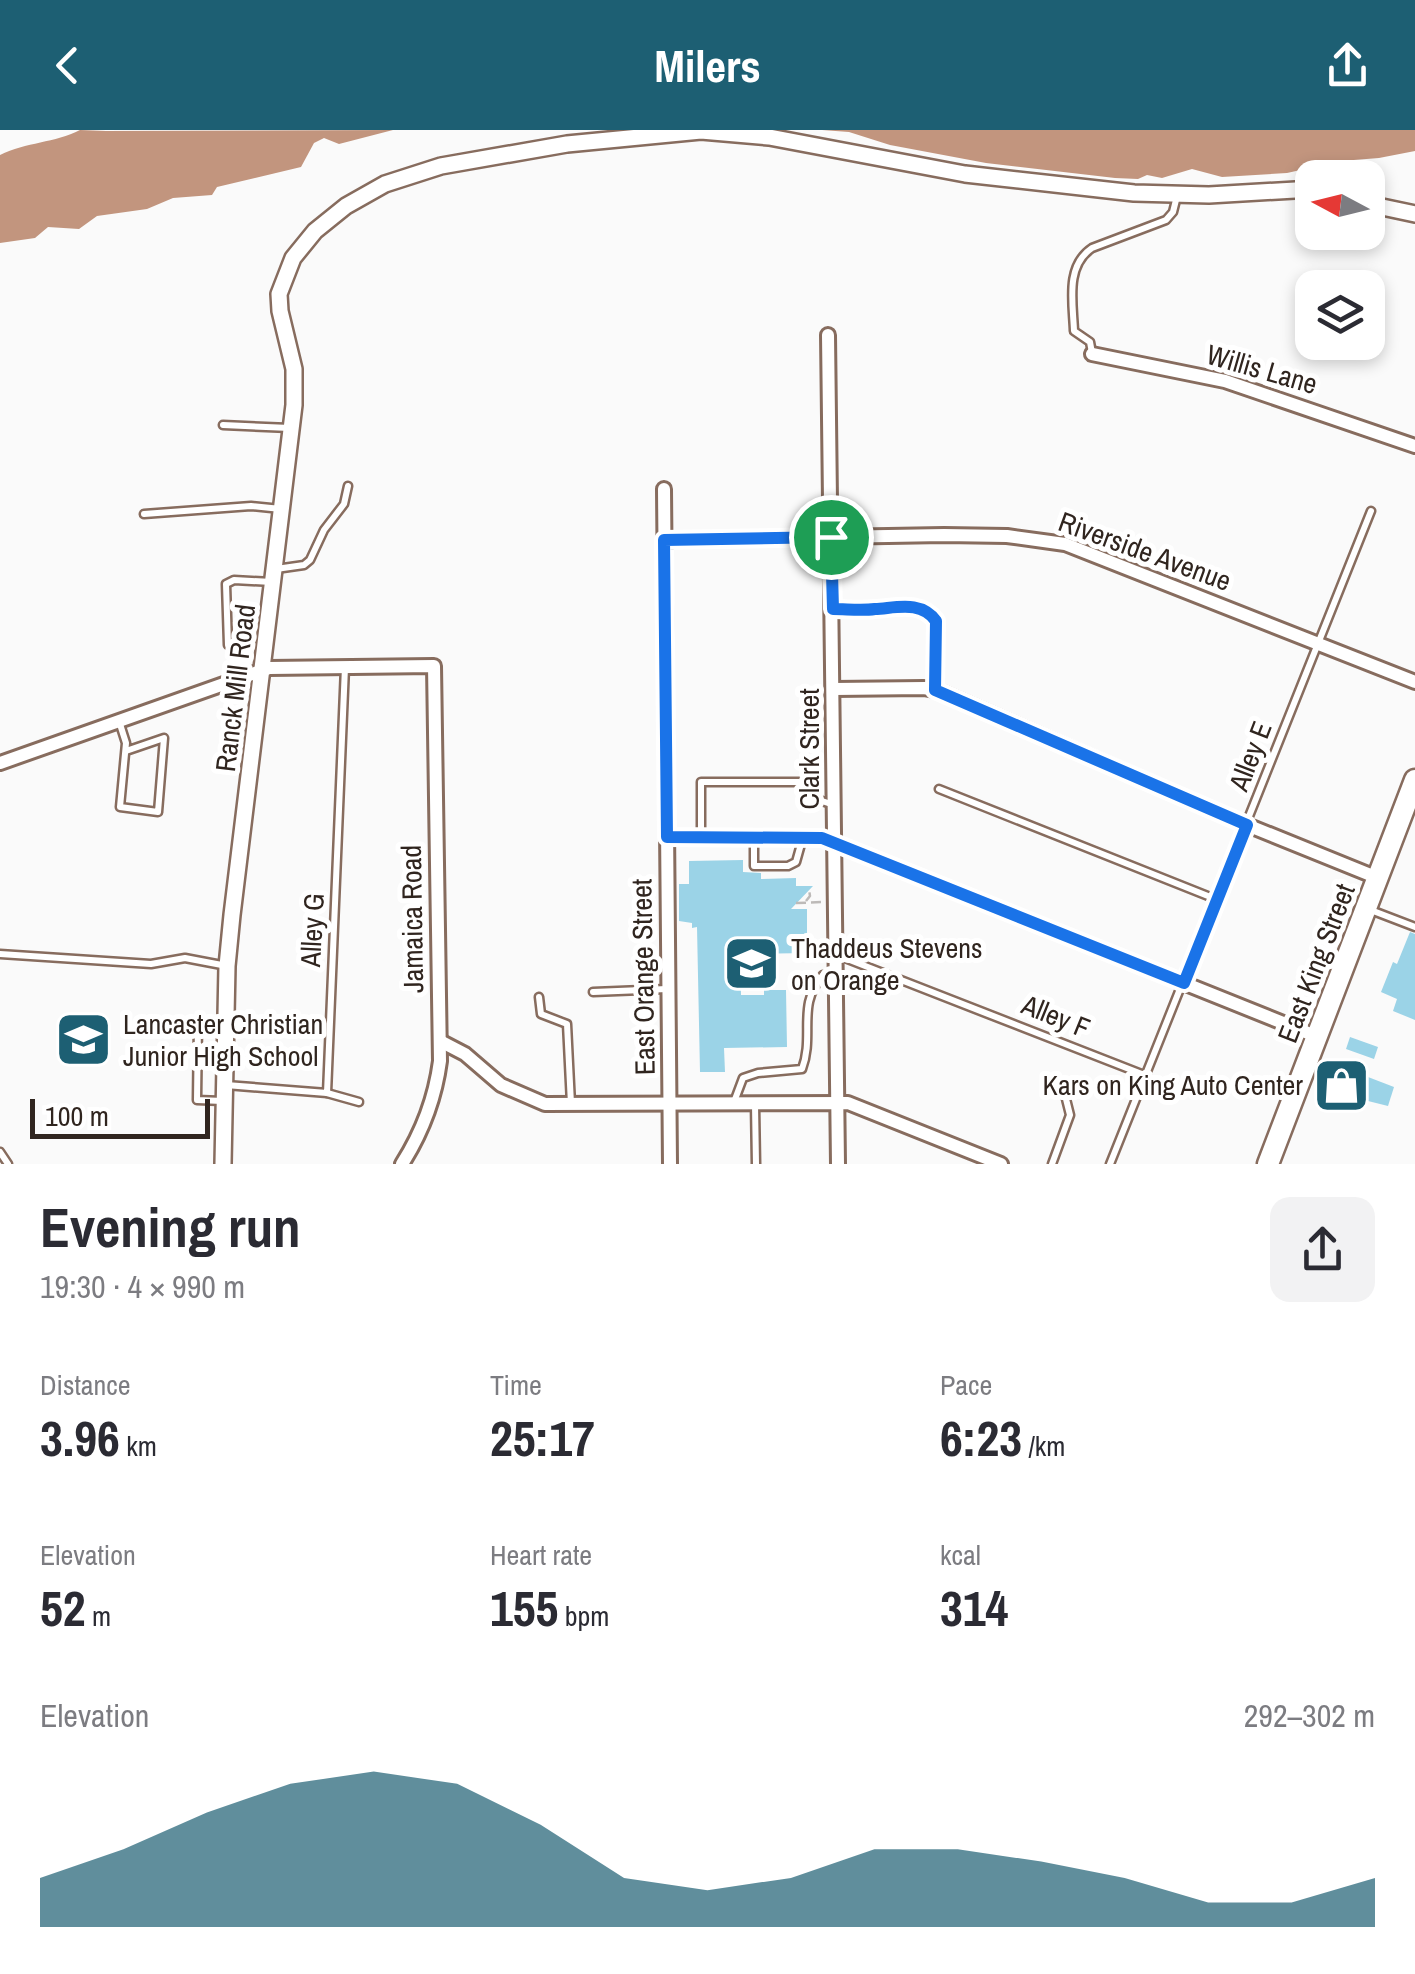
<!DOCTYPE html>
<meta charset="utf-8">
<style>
body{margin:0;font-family:"Archivo Narrow",sans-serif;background:#f2f2f3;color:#2b2b33;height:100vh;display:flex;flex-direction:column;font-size:38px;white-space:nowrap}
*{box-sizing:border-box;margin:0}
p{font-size:32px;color:#7c7c81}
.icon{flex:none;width:55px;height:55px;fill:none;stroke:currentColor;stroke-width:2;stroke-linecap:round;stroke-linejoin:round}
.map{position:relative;height:1034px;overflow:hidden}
.details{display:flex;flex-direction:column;background:#fff;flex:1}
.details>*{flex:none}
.needle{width:65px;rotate:277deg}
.fabs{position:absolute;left:1295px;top:30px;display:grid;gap:20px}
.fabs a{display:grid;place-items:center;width:90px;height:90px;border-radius:20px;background:#fff;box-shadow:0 5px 15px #0003;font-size:50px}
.scale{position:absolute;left:30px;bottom:25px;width:180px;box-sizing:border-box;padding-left:10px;border:5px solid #30251f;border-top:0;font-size:28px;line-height:35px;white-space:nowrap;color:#30251f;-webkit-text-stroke:8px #fff;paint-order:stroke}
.pin{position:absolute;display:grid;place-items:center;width:85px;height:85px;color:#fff;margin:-42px;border:5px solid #fff;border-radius:50%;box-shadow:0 2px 10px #0007}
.round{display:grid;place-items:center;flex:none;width:105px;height:105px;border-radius:20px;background:#f2f2f3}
.summary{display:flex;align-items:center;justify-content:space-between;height:170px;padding:0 40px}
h1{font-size:55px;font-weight:700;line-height:75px}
.figures{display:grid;grid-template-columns:repeat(3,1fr);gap:15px;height:170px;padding:10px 40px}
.figures div{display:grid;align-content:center}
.figures b{font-size:50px;font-weight:700}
.figures small{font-size:28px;font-weight:400}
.figures p{font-size:28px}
.chart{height:280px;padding:20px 40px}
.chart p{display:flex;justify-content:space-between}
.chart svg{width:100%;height:180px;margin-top:10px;fill:#1d5f73;opacity:.7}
header{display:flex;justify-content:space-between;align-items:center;height:130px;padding:0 40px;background:#1d5f73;color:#fff;font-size:45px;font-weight:700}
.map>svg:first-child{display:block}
</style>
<header><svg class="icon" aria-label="back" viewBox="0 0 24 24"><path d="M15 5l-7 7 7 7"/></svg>Milers<svg class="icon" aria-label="share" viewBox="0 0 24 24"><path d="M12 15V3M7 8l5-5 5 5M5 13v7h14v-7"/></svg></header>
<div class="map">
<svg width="1415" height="1034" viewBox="0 0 1415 1034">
<rect width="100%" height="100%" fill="#fafafa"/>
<g fill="#c2957e">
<path d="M80 0 106 1 393 0 339 14 324 8 314 13 301 37 217 57 212 65 173 68 147 79 97 86 79 99 48 97 35 108 0 113V25C26 12 55 13 80 0Z"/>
<path d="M822 0H1415V21L1379 28 1341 31 1287 43 1222 47 1192 39 1162 48 1147 45 1138 49 1115 48 986 33 890 15 849 2Z"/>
</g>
<g fill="#9bd3e7">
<path d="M743 730V742L761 743V749L796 748V756H813L791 779H807V823L740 824 741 865H764V860H786L787 917 724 918 725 942H700L697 797 692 798V793L679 791V754H689V731Z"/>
<path d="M1410 802 1415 804V890L1393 881 1397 869 1381 862 1393 832 1397 834Z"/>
<path d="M1350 907 1378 917 1374 929 1346 919Z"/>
<path d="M1368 947 1394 957 1388 976 1360 969Z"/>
</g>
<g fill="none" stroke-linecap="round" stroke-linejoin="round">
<defs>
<g id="service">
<path d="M1092 223 1090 212 1074 201C1073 173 1065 136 1092 118L1166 90 1173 82 1177 66"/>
<path d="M223 295 290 298"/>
<path d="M144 384 251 376 281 379"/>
<path d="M276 439 304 435 310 430 324 400 344 374 348 356"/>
<path d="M833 479C847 479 861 481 875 480 896 478 922 470 936 491L935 559"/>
<path d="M228 515 226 454 234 450 272 452"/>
<path d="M119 591 126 613 120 677 158 682 164 608 126 621"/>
<path d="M939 659 1218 770"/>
<path d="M701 707V652H799L816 669 834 675"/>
<path d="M754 709V736H788L796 732 803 707"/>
<path d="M1368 779 1415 797"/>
<path d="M0 824 151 834 185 828 227 836"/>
<path d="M837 825 1147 946"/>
<path d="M593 862 667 859"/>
<path d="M539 867 541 884 567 894 571 974"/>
<path d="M226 955 327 963 345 537"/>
<path d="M327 963 359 972"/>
<path d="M223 971 197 970 198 893H223"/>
<path d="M734 972 743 948 758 943 802 939C815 905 796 875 823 845L835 844"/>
<path d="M755 975 756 1034"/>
<path d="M0 1022 8 1034"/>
<path d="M1052 1034 1070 985 1063 957"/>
<path d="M1110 1034 1371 381"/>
</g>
<g id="minor">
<path d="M828 205 838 1034"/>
<path d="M1092 224 1225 251 1415 316"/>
<path d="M664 359 670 1034"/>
<path d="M664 410 944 405 1007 406 1065 414 1415 552"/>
<path d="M834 559 924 558 939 561 1247 695 1378 748"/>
<path d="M0 633 269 538 434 536 440 931C435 969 423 1001 402 1034"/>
<path d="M667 707 822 708 1318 907"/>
<path d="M440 911 465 924 501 955 545 974 848 973 1001 1034"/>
</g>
<g id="tertiary">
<path d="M1368 74 1415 84"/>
<path d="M223 1034 227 836 232 785 294 275V239L280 181 279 164 293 128 315 101 346 76 385 54 441 36 567 14 701 1 769 7 965 44 1134 63 1209 65 1312 59"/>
</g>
<path id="primary" d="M1268 1034 1415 650"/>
</defs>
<use href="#service" stroke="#876c5e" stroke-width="11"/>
<use href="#minor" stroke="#876c5e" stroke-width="18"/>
<use href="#tertiary" stroke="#876c5e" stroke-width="20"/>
<use href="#primary" stroke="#876c5e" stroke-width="25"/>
<g stroke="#bdbab8" stroke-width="2.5" stroke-dasharray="10 5" stroke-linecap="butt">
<path d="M806 771 810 766 809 759"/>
<path d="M796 773 824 772"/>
</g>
<use href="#service" stroke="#fff" stroke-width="6"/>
<use href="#minor" stroke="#fff" stroke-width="12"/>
<use href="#tertiary" stroke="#fff" stroke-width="15"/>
<use href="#primary" stroke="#fff" stroke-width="20"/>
</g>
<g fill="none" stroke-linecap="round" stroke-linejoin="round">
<defs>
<path id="route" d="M831 407 833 479C847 479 861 481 875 479 896 478 921 470 936 491L935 560 1247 695 1184 853 822 708 667 707 664 410Z"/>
</defs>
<use href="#route" stroke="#fff" stroke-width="20"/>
<use href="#route" stroke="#1a73e8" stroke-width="12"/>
</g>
<defs>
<symbol id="university-square" viewBox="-11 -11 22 22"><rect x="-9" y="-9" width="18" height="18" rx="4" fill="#1d5f73" stroke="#fff"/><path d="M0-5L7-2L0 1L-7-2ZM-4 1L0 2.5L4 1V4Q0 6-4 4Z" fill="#fff"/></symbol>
<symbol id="school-square" viewBox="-11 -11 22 22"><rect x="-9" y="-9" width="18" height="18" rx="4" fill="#1d5f73" stroke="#fff"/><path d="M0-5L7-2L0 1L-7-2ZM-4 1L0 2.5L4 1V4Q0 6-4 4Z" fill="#fff"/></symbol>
<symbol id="shop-square" viewBox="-11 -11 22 22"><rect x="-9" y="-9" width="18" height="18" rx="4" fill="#1d5f73" stroke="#fff"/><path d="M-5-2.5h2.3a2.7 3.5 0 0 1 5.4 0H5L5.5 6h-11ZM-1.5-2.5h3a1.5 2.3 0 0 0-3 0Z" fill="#fff"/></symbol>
</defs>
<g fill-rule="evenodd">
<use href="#university-square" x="720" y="802" width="63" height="63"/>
<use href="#school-square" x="52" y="878" width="63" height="63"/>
<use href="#shop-square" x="1310" y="924" width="63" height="63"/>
</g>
<g text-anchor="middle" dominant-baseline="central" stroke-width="10" stroke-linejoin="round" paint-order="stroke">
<g font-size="28" fill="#30251f" stroke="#fff">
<text transform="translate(1262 239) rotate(16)">Willis Lane</text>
<text transform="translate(1145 421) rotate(20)">Riverside Avenue</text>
<text transform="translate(235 558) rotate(-83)">Ranck Mill Road</text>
<text transform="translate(809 619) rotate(-90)">Clark Street</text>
<text transform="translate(1250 626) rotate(-69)">Alley E</text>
<text transform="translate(412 789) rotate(-91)">Jamaica Road</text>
<text transform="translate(312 800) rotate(-87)">Alley G</text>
<text transform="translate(1316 833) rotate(-69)">East King Street</text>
<text transform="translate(643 847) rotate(-91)">East Orange Street</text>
<text transform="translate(1056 886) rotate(22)">Alley F</text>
</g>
<g font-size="28" fill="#30251f" stroke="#fff" text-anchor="start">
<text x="791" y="818">Thaddeus Stevens<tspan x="791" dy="32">on Orange</tspan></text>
<text x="123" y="894">Lancaster Christian<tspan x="123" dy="32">Junior High School</tspan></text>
<text x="1303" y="955" text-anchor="end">Kars on King Auto Center</text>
</g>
</g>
</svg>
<div class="fabs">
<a><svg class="needle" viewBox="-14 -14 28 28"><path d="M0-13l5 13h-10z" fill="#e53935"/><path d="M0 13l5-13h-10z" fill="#7c7c81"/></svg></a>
<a><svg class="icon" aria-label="layers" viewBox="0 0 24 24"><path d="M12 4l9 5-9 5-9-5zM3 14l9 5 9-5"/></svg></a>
</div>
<div class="scale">100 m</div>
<div class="pin" style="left:831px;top:407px;background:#1e9e55"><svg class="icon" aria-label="arrive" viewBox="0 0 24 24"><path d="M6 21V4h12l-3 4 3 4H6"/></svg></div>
</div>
<section class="details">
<div class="summary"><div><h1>Evening run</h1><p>19:30 · 4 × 990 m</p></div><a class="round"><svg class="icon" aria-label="share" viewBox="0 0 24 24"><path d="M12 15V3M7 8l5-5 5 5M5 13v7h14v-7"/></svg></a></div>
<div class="figures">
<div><p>Distance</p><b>3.96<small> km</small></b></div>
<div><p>Time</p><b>25:17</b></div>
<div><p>Pace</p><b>6:23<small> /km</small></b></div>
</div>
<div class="figures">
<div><p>Elevation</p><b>52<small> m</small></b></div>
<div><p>Heart rate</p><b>155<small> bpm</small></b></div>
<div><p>kcal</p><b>314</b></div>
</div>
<div class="chart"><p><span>Elevation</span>292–302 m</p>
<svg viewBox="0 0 160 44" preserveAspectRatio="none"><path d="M0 44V32L10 25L20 16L30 9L40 6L50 9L60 19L70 32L80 35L90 32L100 25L110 25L120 28L130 32L140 38L150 38L160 32V44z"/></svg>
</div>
</section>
